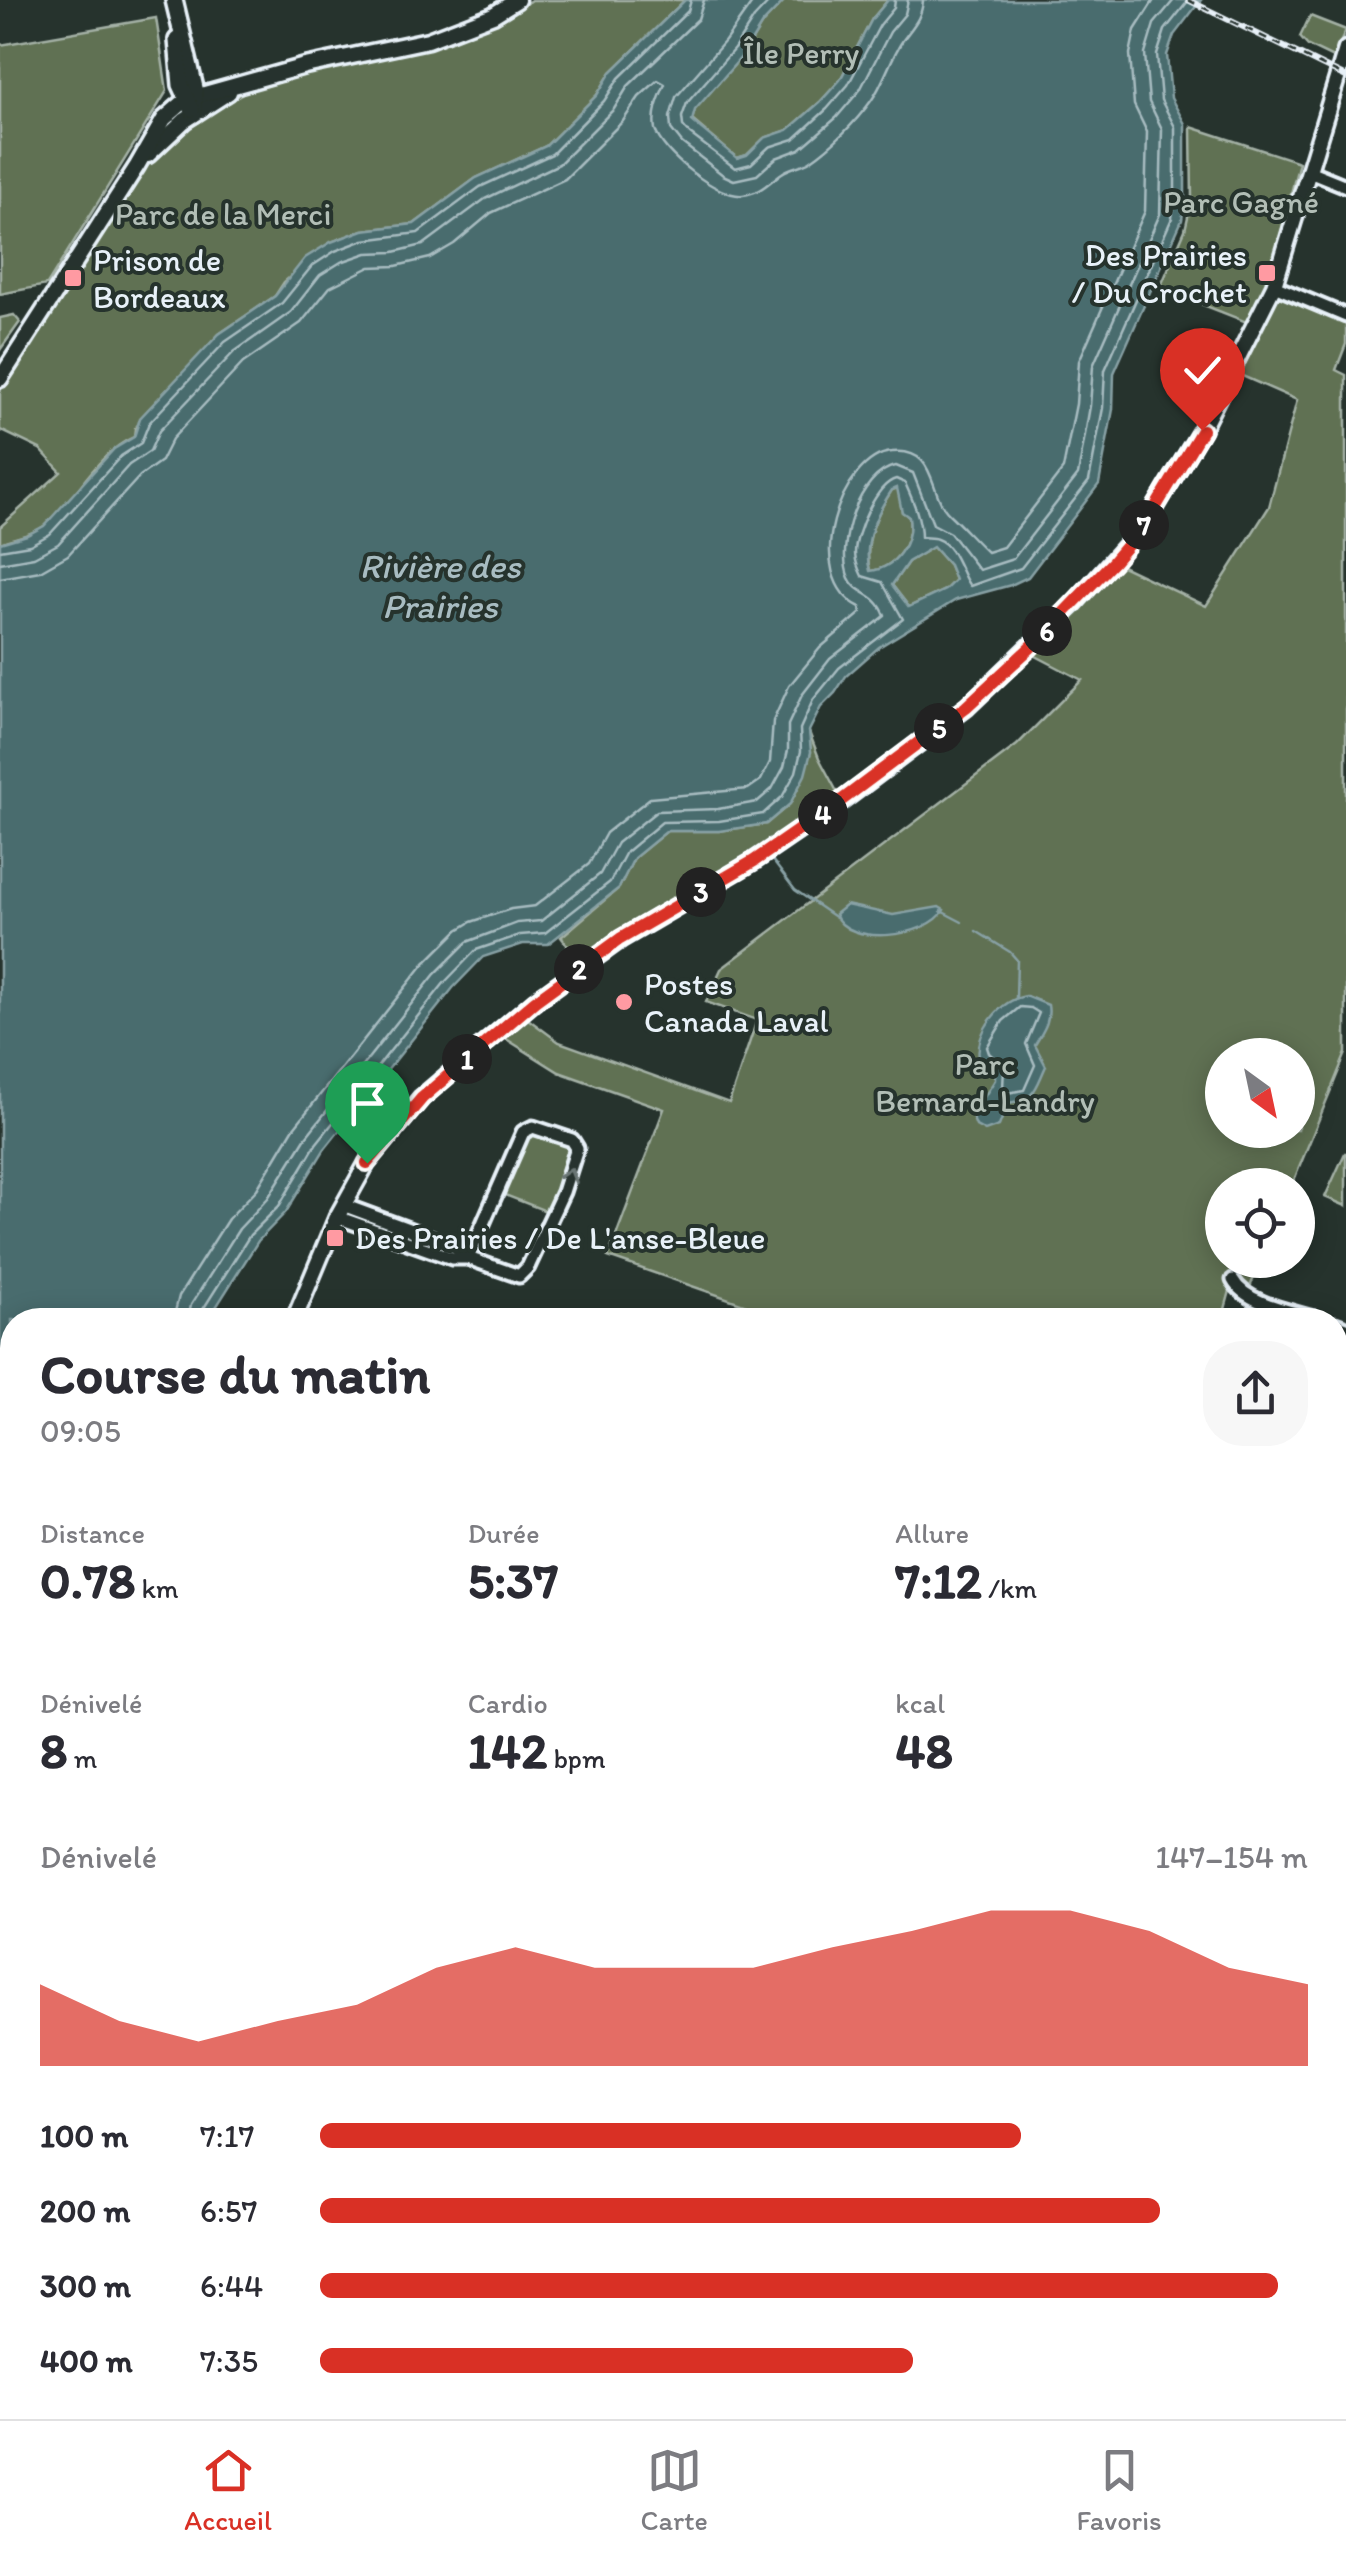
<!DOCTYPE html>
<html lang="fr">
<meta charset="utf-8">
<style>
body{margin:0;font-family:Itim,sans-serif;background:#f7f7f7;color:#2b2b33;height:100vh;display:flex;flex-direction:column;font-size:38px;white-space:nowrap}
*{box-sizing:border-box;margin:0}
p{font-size:32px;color:#7c7c81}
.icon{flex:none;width:55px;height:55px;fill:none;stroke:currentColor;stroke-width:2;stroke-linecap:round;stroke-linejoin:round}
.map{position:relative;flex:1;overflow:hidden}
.sheet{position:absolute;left:0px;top:1308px;width:1348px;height:1112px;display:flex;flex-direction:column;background:#fff;border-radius:40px 40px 0 0;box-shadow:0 5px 25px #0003}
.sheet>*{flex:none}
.needle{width:65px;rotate:147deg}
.tools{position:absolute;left:1205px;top:1038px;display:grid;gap:20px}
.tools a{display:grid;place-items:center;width:110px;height:110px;border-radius:50%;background:#fff;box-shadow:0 5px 25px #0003;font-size:50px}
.pin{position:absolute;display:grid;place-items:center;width:85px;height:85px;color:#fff;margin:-102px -42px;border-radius:50% 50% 50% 0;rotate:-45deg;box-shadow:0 0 10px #0007}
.pin .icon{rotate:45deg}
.km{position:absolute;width:50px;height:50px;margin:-25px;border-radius:50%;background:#222;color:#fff;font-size:28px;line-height:50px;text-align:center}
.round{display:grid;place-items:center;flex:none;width:105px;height:105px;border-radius:40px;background:#f7f7f7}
.head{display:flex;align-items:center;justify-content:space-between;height:170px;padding:0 40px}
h1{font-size:55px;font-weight:700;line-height:75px}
.metrics{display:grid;grid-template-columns:repeat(3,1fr);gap:15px;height:170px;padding:10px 40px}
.metrics div{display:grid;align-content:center}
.metrics b{font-size:50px;font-weight:700}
.metrics small{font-size:28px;font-weight:400}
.metrics p{font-size:28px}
.chart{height:280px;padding:20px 40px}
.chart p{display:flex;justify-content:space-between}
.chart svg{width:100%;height:180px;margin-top:10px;fill:#d93025;opacity:.7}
ul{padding:0 40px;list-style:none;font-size:32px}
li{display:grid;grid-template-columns:160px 120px 1fr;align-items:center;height:75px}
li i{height:25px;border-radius:12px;background:#d93025}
.tabs{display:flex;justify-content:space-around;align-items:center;height:140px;border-top:2px solid #e1e1e2;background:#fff;font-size:28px;color:#7c7c81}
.tabs a{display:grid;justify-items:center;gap:5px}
.tabs .current{color:#d93025}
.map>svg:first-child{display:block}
</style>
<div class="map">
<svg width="1346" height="2419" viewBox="0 0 1346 2419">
<rect width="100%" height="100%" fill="#26332d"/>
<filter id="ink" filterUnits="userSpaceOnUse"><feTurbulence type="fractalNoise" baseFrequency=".01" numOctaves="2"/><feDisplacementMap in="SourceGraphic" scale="20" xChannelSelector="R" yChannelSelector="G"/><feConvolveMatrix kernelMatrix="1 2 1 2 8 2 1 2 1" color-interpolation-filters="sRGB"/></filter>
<g filter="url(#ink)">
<g fill="#607153" stroke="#a4b1a6" stroke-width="2.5" fill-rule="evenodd">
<path d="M531 0H685L611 72 597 95 546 146 476 178 414 224 363 230 331 242 284 282 275 296 219 334 135 428 134 437C95 454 76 500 44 526 31 536 14 537 0 543V527L61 472 40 449 0 430V391L134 181 158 152 190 123 250 89 305 72 424 49 513 13Z"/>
<path d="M785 0H888L872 19 840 80 820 102 788 130 764 138 747 155 737 158 692 120 695 109 743 55 762 24Z"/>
<path d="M1310 16 1346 30 1333 58 1308 46 1300 37Z"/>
<path d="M156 18 167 91 47 285 0 294V45Z"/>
<path d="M1191 127 1299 162 1271 272 1249 323 1160 288 1185 230 1192 199Z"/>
<path d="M1280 295 1346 324V344L1336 370 1346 375V1053L1292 1185H1222V1260H1261L1250 1287 1233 1280 1222 1320H790L608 1257 664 1109 559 1072 503 1037 528 1019 559 1042 729 1103 757 1020 706 1002 721 969 1017 745 1082 680 1034 655 1120 565 1206 606 1269 507 1297 400 1240 375 1275 297ZM1222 1055H1298V1130H1222Z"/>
<path d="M14 315 20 322 0 350V318Z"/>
<path d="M898 488 902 512 909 516C913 542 896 568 870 571 863 542 876 514 892 490Z"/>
<path d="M933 547 949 565 955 580 945 590 909 607 892 585 908 562Z"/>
<path d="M809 732 819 758 842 801 583 966 561 937 619 888 634 858 667 831H719L766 824 790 804 811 752Z"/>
<path d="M533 1127 577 1148 551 1213 497 1192 517 1141Z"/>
<path d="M1345 1153H1346V1206L1325 1197Z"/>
<path d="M525 2408H624L618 2419H561Z"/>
</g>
<g fill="#486c6e" stroke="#88a1a5" stroke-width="2.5" fill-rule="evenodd">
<path d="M685 0H785L762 24 743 55 695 110 692 121 737 158 747 155 764 138 788 130 820 102 840 80 872 19 888 0H1201L1174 35 1167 55 1171 98 1185 124V197L1182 220 1114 373 1113 409 1099 484 1028 577 1011 585 956 600 879 647 846 676 835 693 821 707 809 731 811 752 805 775 790 804 766 824 719 831H667L634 858 619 888 548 944H523L483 957 453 988 324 1150 286 1212 258 1241 208 1320H12V1777L0 1803V543L27 535 44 526 114 449 134 437 140 418 219 334 275 296 305 258 331 242 363 230 414 224 476 178 546 146 597 95 611 72ZM897 488 902 512 909 517C913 542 896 568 870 571 862 543 876 514 892 490ZM933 547 949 565 955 580 945 590 909 607 892 585 908 562Z"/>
<path d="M846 905 893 915 939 907 944 910C930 937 847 948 835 914Z"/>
<path d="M1026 996 1048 1005C1051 1021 1043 1031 1035 1045L1046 1066C1035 1090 1036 1099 1008 1103L999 1126 985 1131 976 1126 972 1116 995 1080V1072L979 1058C975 1033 999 1000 1026 996Z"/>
</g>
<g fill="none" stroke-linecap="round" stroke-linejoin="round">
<g stroke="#a8bcc1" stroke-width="2.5">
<path d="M754 0 725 41 676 97 670 117 671 129 682 143 723 175 734 180 757 175 776 158 800 149 836 118 860 90 890 32 905 14 908 0"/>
<path d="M771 0 754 18 734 49 687 103 682 117 683 126 690 134 735 168 751 164 769 147 794 139 827 109 848 85 880 25 894 8 895 0"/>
<path d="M0 550 30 545 50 534 121 456 141 443 149 423 225 342 282 303 312 266 335 251 364 240 418 233 480 187 552 154 604 101 619 78 688 11 691 0"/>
<path d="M0 563 34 557 58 544 129 465 150 451 159 431 234 352 291 312 320 275 341 262 367 253 394 252 423 245 485 199 559 164 614 109 628 86 698 19 704 0"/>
<path d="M0 578 40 571 68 555 140 476 161 461 172 439 243 363 301 323 330 287 370 267 396 266 430 258 454 244 491 213 565 179 623 121 639 97 658 80 665 84C659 98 652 113 655 129 661 153 718 198 743 195 761 193 769 182 782 173 790 167 802 166 810 161 832 146 855 123 871 101 884 83 890 59 903 40 913 26 922 18 923 0"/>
<path d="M1020 1007 1031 1008 1039 1013 1026 1044 1035 1065 1024 1090 1007 1093 1003 1088 1004 1067 989 1053 987 1047 1003 1021Z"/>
<path d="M173 1320 179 1296 228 1219 257 1189 293 1129 423 965 458 930 471 922 511 909 535 906 589 864 606 833 650 798 748 789 761 780 770 762 773 721 789 686 820 648 861 613 860 607C800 579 840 456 892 452 938 447 928 494 949 514 962 526 975 541 987 552L1003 547 1063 469 1076 404 1079 361 1145 211 1147 132 1134 105 1130 54 1135 30 1154 0"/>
<path d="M188 1320 191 1305 239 1229 268 1198 306 1137 435 974 467 942 517 923 541 921 600 874 617 843 657 811 718 809 757 802 772 789 784 767 788 750V725L802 695 830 659 885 616C876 591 857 596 849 578 835 547 859 472 896 466L913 473 933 524 950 533 979 570 1013 559 1078 475 1090 406 1093 366 1160 214 1162 129 1149 102 1145 54 1154 24 1174 0"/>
<path d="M200 1320 202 1311 250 1235 279 1206 316 1144 445 982 476 950 520 935 545 933 610 882 626 852 662 822 719 821 763 814 782 797 796 772 801 751 800 729 813 700 839 668 903 619 882 582 862 576C859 570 855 561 855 553 855 534 876 484 896 479L905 483C913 501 921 518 921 537 926 538 932 537 937 539 956 546 960 574 970 586L1021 568 1089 481 1103 408 1105 370 1172 218 1175 196V127L1161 100 1157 55 1165 30 1189 0"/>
</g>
<g stroke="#88a1a5" stroke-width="2.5">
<path d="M772 860 795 890 836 918"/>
<path d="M941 911 962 922"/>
<path d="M976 931 1010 952 1017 960 1016 998"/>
</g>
<defs>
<g id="minor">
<path d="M1309 171 1346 186"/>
<path d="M1274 286 1346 316"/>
<path d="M343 1205 454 1246 468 1258 519 1276 528 1267 563 1192 577 1148 572 1140 533 1127 523 1132 468 1258"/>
<path d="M337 1217 452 1258H468"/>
<path d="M1233 1280C1246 1305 1296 1312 1321 1320"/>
<path d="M1335 1324 1346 1328"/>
<path d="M1335 1968 1346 1984"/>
<path d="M0 2023 12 2028"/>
<path d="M1335 2085 1346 2078"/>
<path d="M0 2130 12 2134"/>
<path d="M1335 2221 1346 2213"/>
<path d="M0 2245 12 2249"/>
<path d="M1335 2379 1346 2363"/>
<path d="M469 2408 508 2419"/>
<path d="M822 2408 856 2419"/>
<path d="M1225 2408 1237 2419"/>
<path d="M159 2419 162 2408"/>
<path d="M317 2419 321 2408"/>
<path d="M947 2419 951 2408"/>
<path d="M1066 2419 1070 2408"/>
<path d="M1177 2419 1182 2408"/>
<path d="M1312 2419 1318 2408"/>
</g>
<g id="tertiary">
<path d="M148 155 184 121 229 92"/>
<path d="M0 379 137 166 164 119 187 99 305 66 428 40 493 15 517 0"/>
<path d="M294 1320 337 1217 367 1163 421 1098 535 1001 621 939 754 861 842 801 967 707 1072 606 1146 523 1202 429 1274 286 1346 49"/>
<path d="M1335 1802 1346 1794"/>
<path d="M1335 1829 1346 1821"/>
<path d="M0 1964 12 1940"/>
<path d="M0 2412 3 2419"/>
<path d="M636 2419 640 2408"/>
<path d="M659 2419 663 2408"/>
</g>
<g id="secondary">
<path d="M174 0 195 88 194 114"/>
<path d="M177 40 181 85 192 109"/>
</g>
</defs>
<use href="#minor" stroke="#e8f1f8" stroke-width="19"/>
<use href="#tertiary" stroke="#e8f1f8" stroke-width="21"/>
<use href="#secondary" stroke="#e8f1f8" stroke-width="22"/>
<use href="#minor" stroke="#26332d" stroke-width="11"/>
<use href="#tertiary" stroke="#26332d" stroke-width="14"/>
<use href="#secondary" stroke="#26332d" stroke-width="15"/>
<defs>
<path id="rail" d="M1188 0 1346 77"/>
</defs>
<use href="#rail" stroke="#e8f1f8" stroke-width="6"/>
<use href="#rail" stroke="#26332d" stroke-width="2.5" stroke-dasharray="8" stroke-linecap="butt"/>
</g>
<defs><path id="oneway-chevron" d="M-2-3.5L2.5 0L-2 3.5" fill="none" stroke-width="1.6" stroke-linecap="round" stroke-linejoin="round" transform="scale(2.5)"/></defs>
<use stroke="#6a7674" href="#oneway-chevron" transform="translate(569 1175) rotate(-73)"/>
</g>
<g fill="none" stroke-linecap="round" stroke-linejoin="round" filter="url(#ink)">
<defs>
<path id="route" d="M367 1163 422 1098 535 1001 620 939 754 861 842 800 966 707 1030 648 1113 562 1146 523 1202 430"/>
</defs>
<use href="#route" stroke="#fff" stroke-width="20"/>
<use href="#route" stroke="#d93025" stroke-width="12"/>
</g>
<g fill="#ff9aa2" stroke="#26332d" stroke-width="4">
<rect x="1257" y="263" width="20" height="20" rx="5"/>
<rect x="63" y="268" width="20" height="20" rx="5"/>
<circle cx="624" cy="1002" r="10"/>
<rect x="325" y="1228" width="20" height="20" rx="5"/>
</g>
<g text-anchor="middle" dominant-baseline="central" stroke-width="8" stroke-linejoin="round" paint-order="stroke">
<g font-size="32" fill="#b2beb6" stroke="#26332d">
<text x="801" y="53">Île Perry</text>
<text x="1241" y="202">Parc Gagné</text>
<text x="223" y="214">Parc de la Merci</text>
<text x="985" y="1064">Parc<tspan x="985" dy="37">Bernard-Landry</tspan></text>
</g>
<g font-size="32" fill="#e8f1f8" stroke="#26332d" text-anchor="start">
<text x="1247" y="255" text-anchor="end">Des Prairies<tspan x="1247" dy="37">/ Du Crochet</tspan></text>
<text x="93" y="260">Prison de<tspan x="93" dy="37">Bordeaux</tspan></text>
<text x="644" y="984">Postes<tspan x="644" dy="37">Canada Laval</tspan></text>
<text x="355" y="1238">Des Prairies / De L'anse-Bleue</text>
</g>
<g font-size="35" font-style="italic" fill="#a8bcc1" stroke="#26332d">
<text x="440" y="566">Rivière des<tspan x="440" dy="40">Prairies</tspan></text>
</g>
</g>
</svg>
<div class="tools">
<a><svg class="needle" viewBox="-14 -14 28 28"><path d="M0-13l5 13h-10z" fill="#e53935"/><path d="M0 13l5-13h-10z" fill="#7c7c81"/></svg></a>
<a><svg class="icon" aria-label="locate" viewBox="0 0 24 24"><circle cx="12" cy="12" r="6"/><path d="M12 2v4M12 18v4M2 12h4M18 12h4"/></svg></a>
</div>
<div class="pin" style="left:367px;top:1163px;background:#1e9e55"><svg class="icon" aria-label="arrive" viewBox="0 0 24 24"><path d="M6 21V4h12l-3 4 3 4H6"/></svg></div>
<div class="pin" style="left:1202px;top:430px;background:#d93025"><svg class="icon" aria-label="check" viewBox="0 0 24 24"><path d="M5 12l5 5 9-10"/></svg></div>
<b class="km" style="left:467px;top:1059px">1</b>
<b class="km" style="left:579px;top:969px">2</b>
<b class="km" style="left:701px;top:892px">3</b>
<b class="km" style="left:823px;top:814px">4</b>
<b class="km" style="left:939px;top:728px">5</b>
<b class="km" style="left:1047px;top:631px">6</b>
<b class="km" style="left:1144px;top:525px">7</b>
<section class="sheet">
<div class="head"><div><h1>Course du matin</h1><p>09:05</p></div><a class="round"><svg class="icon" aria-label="share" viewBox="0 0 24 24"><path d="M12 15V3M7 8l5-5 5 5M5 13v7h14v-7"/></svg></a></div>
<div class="metrics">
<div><p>Distance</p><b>0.78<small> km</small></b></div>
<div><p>Durée</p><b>5:37</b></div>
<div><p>Allure</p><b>7:12<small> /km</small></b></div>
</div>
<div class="metrics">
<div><p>Dénivelé</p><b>8<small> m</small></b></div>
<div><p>Cardio</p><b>142<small> bpm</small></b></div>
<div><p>kcal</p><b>48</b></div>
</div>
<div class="chart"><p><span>Dénivelé</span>147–154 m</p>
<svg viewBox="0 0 160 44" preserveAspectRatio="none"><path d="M0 44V24L10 33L20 38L30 33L40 29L50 20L60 15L70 20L80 20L90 20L100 15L110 11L120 6L130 6L140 11L150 20L160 24V44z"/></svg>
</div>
<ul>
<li><b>100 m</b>7:17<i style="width:71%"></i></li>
<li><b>200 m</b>6:57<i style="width:85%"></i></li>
<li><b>300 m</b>6:44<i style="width:97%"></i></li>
<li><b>400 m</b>7:35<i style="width:60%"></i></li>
</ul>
</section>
</div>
<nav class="tabs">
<a class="current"><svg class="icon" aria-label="home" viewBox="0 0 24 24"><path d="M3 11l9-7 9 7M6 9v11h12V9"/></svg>Accueil</a>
<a><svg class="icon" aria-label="map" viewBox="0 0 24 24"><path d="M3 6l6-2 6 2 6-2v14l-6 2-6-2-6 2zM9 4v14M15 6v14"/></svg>Carte</a>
<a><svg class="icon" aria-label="saved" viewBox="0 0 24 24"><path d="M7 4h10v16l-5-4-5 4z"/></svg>Favoris</a>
</nav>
